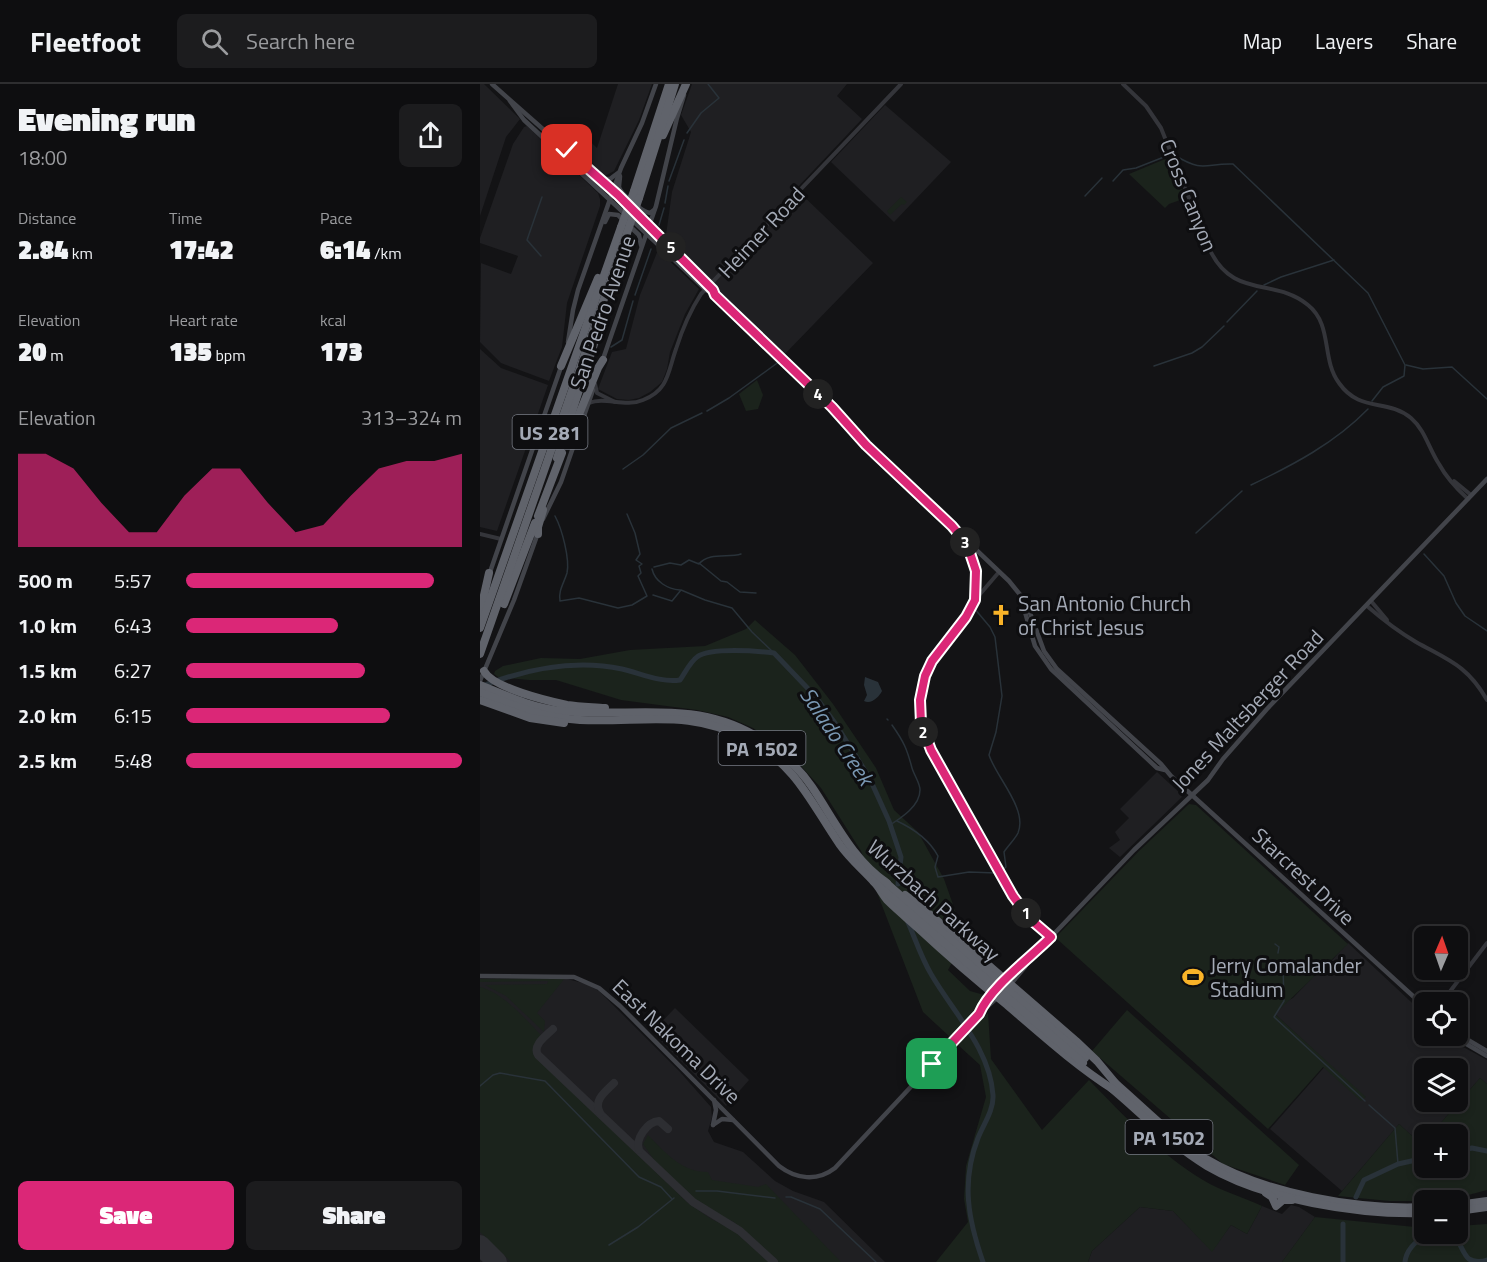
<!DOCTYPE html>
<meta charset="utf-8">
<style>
body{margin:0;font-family:"Titillium Web",sans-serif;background:#1c1c1e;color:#f1f3f6;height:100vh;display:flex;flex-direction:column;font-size:22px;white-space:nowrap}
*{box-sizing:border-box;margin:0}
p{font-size:20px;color:#9b9c9f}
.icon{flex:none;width:33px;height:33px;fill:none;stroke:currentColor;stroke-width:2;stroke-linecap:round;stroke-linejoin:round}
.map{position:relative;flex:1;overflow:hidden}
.sheet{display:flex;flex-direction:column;background:#0e0e10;width:480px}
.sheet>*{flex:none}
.needle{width:39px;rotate:2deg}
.tools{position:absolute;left:934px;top:842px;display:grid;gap:12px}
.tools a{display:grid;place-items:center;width:54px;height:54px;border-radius:9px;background:#0e0e10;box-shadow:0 3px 9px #0003,0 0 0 2px #2e2e30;font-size:30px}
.pin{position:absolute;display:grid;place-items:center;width:51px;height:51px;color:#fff;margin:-26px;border-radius:12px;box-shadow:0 3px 9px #0006}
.km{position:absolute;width:30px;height:30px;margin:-15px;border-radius:50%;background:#222;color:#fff;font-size:16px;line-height:30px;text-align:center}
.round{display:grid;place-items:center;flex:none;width:63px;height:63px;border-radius:9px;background:#1c1c1e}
.head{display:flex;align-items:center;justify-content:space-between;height:102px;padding:0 18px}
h1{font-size:33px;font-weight:800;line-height:45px}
.figures{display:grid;grid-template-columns:repeat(3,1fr);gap:9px;height:102px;padding:6px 18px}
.figures div{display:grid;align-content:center}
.figures b{font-size:26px;font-weight:800}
.figures small{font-size:16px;font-weight:400}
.figures p{font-size:16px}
.chart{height:168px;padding:12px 18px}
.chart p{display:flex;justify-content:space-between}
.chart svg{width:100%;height:108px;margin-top:6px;fill:#db2777;opacity:.7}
.primary-button{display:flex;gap:12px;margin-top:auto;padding:12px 18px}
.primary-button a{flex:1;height:69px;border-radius:9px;background:#db2777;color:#fff;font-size:24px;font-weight:800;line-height:69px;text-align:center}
.primary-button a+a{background:#1c1c1e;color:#f1f3f6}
ul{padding:0 18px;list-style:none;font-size:20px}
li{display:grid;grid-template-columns:96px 72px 1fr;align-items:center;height:45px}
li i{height:15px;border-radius:8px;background:#db2777}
header{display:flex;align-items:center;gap:36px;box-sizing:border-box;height:84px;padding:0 30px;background:#0e0e10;border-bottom:2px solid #2e2e30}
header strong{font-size:28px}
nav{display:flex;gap:33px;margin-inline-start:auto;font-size:21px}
.search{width:420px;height:54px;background:#1c1c1e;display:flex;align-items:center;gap:15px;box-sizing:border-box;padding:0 21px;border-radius:9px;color:#9b9c9f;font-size:22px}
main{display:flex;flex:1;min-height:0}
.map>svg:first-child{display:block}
</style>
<header>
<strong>Fleetfoot</strong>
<div class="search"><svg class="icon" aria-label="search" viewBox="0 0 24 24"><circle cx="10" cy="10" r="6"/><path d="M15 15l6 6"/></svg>Search here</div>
<nav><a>Map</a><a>Layers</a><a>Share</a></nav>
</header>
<main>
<section class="sheet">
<div class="head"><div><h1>Evening run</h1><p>18:00</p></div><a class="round"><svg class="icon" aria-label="share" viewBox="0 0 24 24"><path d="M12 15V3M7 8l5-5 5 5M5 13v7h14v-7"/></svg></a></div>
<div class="figures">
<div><p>Distance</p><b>2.84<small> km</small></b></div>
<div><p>Time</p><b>17:42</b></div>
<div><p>Pace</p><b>6:14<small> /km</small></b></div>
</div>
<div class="figures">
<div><p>Elevation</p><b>20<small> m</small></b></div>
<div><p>Heart rate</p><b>135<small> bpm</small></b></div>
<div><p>kcal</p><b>173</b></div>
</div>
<div class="chart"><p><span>Elevation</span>313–324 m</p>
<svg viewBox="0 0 160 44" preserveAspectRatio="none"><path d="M0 44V6L10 6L20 12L30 26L40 38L50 38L60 23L70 12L80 12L90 26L100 38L110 35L120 23L130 12L140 9L150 9L160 6V44z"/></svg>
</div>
<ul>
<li><b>500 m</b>5:57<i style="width:90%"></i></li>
<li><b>1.0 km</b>6:43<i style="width:55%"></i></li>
<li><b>1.5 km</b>6:27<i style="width:65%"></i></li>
<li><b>2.0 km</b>6:15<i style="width:74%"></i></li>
<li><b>2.5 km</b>5:48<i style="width:100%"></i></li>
</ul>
<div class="primary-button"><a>Save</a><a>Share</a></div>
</section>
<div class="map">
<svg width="1007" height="1178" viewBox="0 0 1007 1178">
<rect width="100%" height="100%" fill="#131315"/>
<g fill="#1f1f22" fill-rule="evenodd">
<path d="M0 0H4L40 35 26 53 0 132Z"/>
<path d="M138 0H172L159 36 134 87 123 93 88 63 98 46 117 64Z"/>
<path d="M212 0H367L357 12 382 35 316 105 393 179 303 272 197 165 186 151 192 108 211 48 201 31Z"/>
<path d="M405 21 471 78 414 138 351 78Z"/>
<path d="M47 42 118 109 120 115V122L87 219 82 263 69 297 21 279 0 258 1 179 31 190 38 172 0 159V154L33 60 44 43Z"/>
<path d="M178 166 219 205 205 230 190 268 187 285 182 298 170 308 159 314 149 316 137 315 118 305 132 268 146 265 160 211Z"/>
<path d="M0 265 21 284 68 301 17 447 0 443Z"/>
<path d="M677 688 703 712 640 773 629 764 640 756 635 748 649 734 640 725Z"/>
<path d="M868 859 945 931V951H966L976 959 1007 976V1000L1000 994 951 1050H945V1056L941 1060 919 1040 862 1107 790 1045 848 979 795 930 807 917 813 914 834 892 841 888ZM945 984H978V1017H945Z"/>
<path d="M83 894 107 900 119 907 200 988 231 1023 232 1033 228 1047 234 1058 263 1068 295 1097 313 1107 344 1118 405 1178H0V895Z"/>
<path d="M195 924 269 996 246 1022 172 948Z"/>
<path d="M811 1121 819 1123 835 1133 802 1178H608L612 1167 660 1123 693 1127 732 1167 751 1141 767 1150 782 1122 802 1130Z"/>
</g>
<g fill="#1b231c">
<path d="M690 73 706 114 689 120 685 124 649 90Z"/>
<path d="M421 113 427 118 424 121 422 120 410 131 407 127Z"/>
<path d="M277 296 283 311 278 325 266 327 259 310Z"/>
<path d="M275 536 315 571 353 620 396 684 414 726 438 748 464 795 476 829 489 847 468 886 490 907 504 911 501 919 470 953 443 928 381 767 341 704 310 670 273 644 248 633 217 626 141 616 76 596H49L18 593 14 590 15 587 23 582 61 574 100 575 150 566 225 562 266 545Z"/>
<path d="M709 720 716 721 868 860 795 930 886 1013 881 1017 843 983 788 1045 577 855V852L659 767Z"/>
<path d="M85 894 57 929 65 937 64 948 26 912 5 901 67 900 68 897 0 898V895Z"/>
<path d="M0 903C25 910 43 933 61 951L53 963 55 972 208 1119 231 1135 252 1145 289 1178H31L0 1148Z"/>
<path d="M647 926 819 1081 805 1101 743 1080 612 967Z"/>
<path d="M508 929 511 975 562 1046 609 996C644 1032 680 1070 723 1096 741 1107 763 1113 782 1122L767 1150 751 1141 732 1168 693 1127 660 1123 612 1167 608 1178H456L488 1138 484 1115 486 1082 506 1013 500 981 478 961Z"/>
<path d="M1000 994 1007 1000V1106L970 1116 945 1117H909L858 1112 919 1040 941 1060 945 1056V1083H978V1050H951Z"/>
<path d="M168 1051C186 1069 201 1088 228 1088L232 1096 278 1103 286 1100 361 1178H299L254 1138 225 1124 214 1115 177 1080 163 1060Z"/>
<path d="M835 1133 945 1144V1149H978V1142L1007 1140V1178H802Z"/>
</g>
<path fill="#293239" d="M385 593 398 598 402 607C399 613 391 621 384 617L387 611 384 601Z"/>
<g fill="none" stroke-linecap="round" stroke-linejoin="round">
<g stroke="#293239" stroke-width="1.5">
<path d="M207 49 221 29 239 14 228 0"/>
<path d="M696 72C724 89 725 79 753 80L888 209 925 281 924 292 903 303 892 317"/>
<path d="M189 97 204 56"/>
<path d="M633 97 643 86 656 84 689 71"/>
<path d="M605 112 622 94"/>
<path d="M185 119 188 102"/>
<path d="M179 141 184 124"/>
<path d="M61 172 47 156 62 113"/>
<path d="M784 201 801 193 854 176"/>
<path d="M155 211 171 165"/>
<path d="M747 238 777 207"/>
<path d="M131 263 142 256 153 217"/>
<path d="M926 281 943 285 972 283 1007 315"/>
<path d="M674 282 712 269 722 263 744 242"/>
<path d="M227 327 249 314 300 277"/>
<path d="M143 385 163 371 191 344 222 329"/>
<path d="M771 401C813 381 855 359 888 325"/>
<path d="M75 432C82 445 90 475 87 489 84 499 78 507 80 517L99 514 138 524 152 521 167 512 158 492 161 489 159 482 162 480 156 476 160 470 155 449 147 430"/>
<path d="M716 449 762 407"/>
<path d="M944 470 964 492 976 519 985 532 1007 547"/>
<path d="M219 479 241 497 247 498 260 508 276 509"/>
<path d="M174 483 190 479 201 481 209 476 219 480C229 468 248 474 261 470"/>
<path d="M172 485C175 498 188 505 200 506"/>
<path d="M173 511 192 517 201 506 225 516 252 524 272 548 294 569"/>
<path d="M494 524 510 543 515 553 522 612 516 648 509 671C516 693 548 725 538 749 535 755 528 762 524 768L526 783 521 787"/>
<path d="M407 635 408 636"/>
<path d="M417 737C434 745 449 755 458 772L455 783 458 793 489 788 516 789"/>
<path d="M410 741C421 734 440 722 440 706 440 699 434 691 432 684 427 665 424 658 412 641"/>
<path d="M795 860 799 863 798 869"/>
<path d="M798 879V881L803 882 804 917 794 933 885 1017"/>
<path d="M0 1002 13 991 20 989 65 997 159 1093 181 1103 192 1115"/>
<path d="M889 1021 915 1044 918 1080"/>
<path d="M216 1107H237L295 1114"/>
<path d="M306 1113H311L340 1125 396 1178"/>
<path d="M129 1161 158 1143 194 1114"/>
</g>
<g stroke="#293239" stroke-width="5">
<path d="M2 602C46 585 95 575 142 585 160 589 181 599 200 596 205 589 210 578 217 573 230 563 278 567 294 569L335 612 355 639 389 693 409 737 421 773 418 800"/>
<path d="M427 836C435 854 441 873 451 890 473 928 510 965 513 1011 514 1026 503 1041 498 1054 481 1098 488 1135 503 1178"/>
<path d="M978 1067 992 1064 1007 1067"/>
<path d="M876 1113 884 1096 918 1080 945 1074"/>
<path d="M863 1140V1178"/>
<path d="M925 1178C927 1157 958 1139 976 1155 981 1160 983 1170 989 1175 994 1178 1002 1178 1007 1176"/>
</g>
<g stroke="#2d2e32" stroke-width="8">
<path d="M73 945C66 952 52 961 58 971L213 1118 260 1147 294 1178"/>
<path d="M120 1029C113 1016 125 1008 134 999"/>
<path d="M159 1066C155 1055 167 1038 179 1037L188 1045"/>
</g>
<path stroke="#2d2e32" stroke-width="20" d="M0 1161 17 1178"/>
<g stroke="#34353a" stroke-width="4">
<path d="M643 0 666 22 681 44 729 164C752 216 795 193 828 221 853 241 841 275 859 299 880 329 907 314 931 334 945 346 949 365 959 380 966 393 977 405 988 415"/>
<path d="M115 300 117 309 135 318"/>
<path d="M109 319C125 312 145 324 163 316 189 306 188 287 196 265 202 246 210 227 221 210L421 0"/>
<path d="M974 397 991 411"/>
<path d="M0 450 21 455"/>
<path d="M484 457C490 464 493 473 495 482 506 539 444 562 440 617 439 627 440 638 444 648 452 675 471 701 484 725 502 757 517 791 538 821 547 833 559 843 571 853"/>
<path d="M495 516 519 488"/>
<path d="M891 517 907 536"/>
<path d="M887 522C902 535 919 548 936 558 968 576 987 581 1007 616"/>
<path d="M959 918 965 914 1007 859"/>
</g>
<g stroke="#42444a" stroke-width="4.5">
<path d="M12 0 149 121"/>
<path d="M30 17 44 36 145 130"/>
<path d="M140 92C140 94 139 101 139 103 141 110 162 128 170 129L174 126"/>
<path d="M120 95H130L138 89"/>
<path d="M155 127 233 206 235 211"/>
<path d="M151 135 226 206 235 211 352 323 386 361 529 497 546 518 564 567 577 585 681 680 691 692 945 923"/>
<path d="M125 138 129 130 138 131 159 151 161 161"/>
<path d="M88 258 93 226 98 206 141 84 162 39 176 0"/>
<path d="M122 278 176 122 197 34 204 11"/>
<path d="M63 435 81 398 113 306"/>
<path d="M9 491 82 280"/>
<path d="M540 511 555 562 571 585 677 684 685 686"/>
<path d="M0 597 34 516 58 449"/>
<path d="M0 892 94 893 119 904 140 922 299 1082C316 1095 337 1098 355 1084L499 930 518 913"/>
<path d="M525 897 571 853 654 766 728 696 743 675 787 625 1007 395"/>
<path d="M530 901 545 883 548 876"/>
<path d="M499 930 513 910"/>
<path d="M978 950 1007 967"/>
<path d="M971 951 1007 972"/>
<path d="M233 1041 236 1026 234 1016"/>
<path d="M233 1041 242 1035 253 1036"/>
</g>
<g stroke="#60636b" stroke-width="8">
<path d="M183 51 206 0"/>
<path d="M154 107 189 0"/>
<path d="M159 114 195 0"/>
<path d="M81 282 118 194"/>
<path d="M88 357 118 284 123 276"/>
<path d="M77 374 115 257"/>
<path d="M58 450V443L63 426"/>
<path d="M24 520 55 439"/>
<path d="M0 529 9 489"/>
<path d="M0 544 141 143"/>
<path d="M0 570 147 149"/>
<path d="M4 587C13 604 68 617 87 621 100 623 113 623 125 624"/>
<path d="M0 601C27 612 53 624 82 627 149 634 212 615 274 651 296 664 318 682 332 703 355 737 372 775 407 799"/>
<path d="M0 608C33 622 64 634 100 636 163 639 209 624 269 656 317 682 331 719 360 761 370 775 382 785 394 798 399 803 402 810 407 816 417 826 428 835 438 844 467 871 496 896 527 921 562 951 595 981 634 1006"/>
<path d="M0 616 50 634 84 639"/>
<path d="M425 811 453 833 596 957 617 977 637 1001"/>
<path d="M634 998C664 1024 693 1054 726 1075 785 1110 877 1126 945 1123"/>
<path d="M631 1004C662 1030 692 1061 727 1082 785 1116 878 1131 945 1129"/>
<path d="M786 1109 792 1113 796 1122 803 1116H812"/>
<path d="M978 1121 1007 1117"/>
<path d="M978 1127 1007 1123"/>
</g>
<g stroke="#60636b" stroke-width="8">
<path d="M141 143 154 107"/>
<path d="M147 149 159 114"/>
<path d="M58 432 82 369"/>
<path d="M404 797 605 974"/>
<path d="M394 798 603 979"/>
</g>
</g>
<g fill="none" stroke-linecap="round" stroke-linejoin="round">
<defs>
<path id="route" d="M87 66 138 111 233 206 235 211 352 323 386 361 472 442 487 460 496 487 495 516 486 533 452 577 445 592 440 616 441 639 451 666 533 812 550 835 571 853C550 874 510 903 499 930L452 980"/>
</defs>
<use href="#route" stroke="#fff" stroke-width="12"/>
<use href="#route" stroke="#db2777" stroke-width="8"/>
</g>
<defs>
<symbol id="church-bare" viewBox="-9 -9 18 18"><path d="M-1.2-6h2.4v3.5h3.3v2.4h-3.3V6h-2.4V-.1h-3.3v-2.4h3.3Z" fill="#f9b328" stroke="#0e0e10" stroke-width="2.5" paint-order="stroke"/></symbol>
<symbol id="stadium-bare" viewBox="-9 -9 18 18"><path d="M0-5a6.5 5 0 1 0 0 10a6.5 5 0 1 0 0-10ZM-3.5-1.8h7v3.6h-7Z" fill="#f9b328" stroke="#0e0e10" stroke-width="2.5" paint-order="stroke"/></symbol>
</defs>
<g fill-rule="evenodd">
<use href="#church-bare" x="506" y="516" width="30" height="30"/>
<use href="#stadium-bare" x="698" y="878" width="30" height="30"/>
</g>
<g text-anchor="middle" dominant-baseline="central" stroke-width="6" stroke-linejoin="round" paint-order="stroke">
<g fill="#0e0e10" stroke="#777b84" stroke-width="1.5">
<rect x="32.5" y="331" width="75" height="34" rx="4.5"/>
<rect x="238.5" y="647" width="87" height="34" rx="4.5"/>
<rect x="645.5" y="1036" width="87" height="34" rx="4.5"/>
</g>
<g font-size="20" font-weight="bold" fill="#a4aab6">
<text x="70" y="348">US 281</text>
<text x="282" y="664">PA 1502</text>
<text x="689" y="1053">PA 1502</text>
</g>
<g font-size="21" fill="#a4aab6" stroke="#0e0e10">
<text transform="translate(709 111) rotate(68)">Cross Canyon</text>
<text transform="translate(281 148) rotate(-47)">Heimer Road</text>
<text transform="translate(122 228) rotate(-71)">San Pedro Avenue</text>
<text transform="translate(767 626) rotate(-47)">Jones Maltsberger Road</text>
<text transform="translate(824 792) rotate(43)">Starcrest Drive</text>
<text transform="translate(454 816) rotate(42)">Wurzbach Parkway</text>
<text transform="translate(197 957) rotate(44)">East Nakoma Drive</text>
</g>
<g font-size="21" fill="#a4aab6" stroke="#0e0e10" text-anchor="start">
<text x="538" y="519">San Antonio Church<tspan x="538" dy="24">of Christ Jesus</tspan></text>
<text x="730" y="881">Jerry Comalander<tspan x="730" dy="24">Stadium</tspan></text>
</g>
<g font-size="22" font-style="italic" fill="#7a98b3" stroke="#0e0e10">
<text transform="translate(357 652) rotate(56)">Salado Creek</text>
</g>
</g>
</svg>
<div class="tools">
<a><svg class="needle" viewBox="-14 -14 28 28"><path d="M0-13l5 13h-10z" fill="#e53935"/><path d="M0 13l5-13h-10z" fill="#9b9c9f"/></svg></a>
<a><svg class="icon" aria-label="locate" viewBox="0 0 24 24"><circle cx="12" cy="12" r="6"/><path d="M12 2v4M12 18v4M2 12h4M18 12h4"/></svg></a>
<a><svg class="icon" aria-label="layers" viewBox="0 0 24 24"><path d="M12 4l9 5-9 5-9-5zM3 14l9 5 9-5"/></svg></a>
<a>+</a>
<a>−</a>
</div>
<div class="pin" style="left:452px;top:980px;background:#1e9e55"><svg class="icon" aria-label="arrive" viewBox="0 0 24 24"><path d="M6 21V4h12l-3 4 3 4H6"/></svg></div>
<div class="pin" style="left:87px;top:66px;background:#d93025"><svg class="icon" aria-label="check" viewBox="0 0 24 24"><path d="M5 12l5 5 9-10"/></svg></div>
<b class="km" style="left:546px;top:829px">1</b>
<b class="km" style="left:443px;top:648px">2</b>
<b class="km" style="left:485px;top:458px">3</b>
<b class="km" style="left:338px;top:310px">4</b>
<b class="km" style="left:191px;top:163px">5</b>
</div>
</main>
